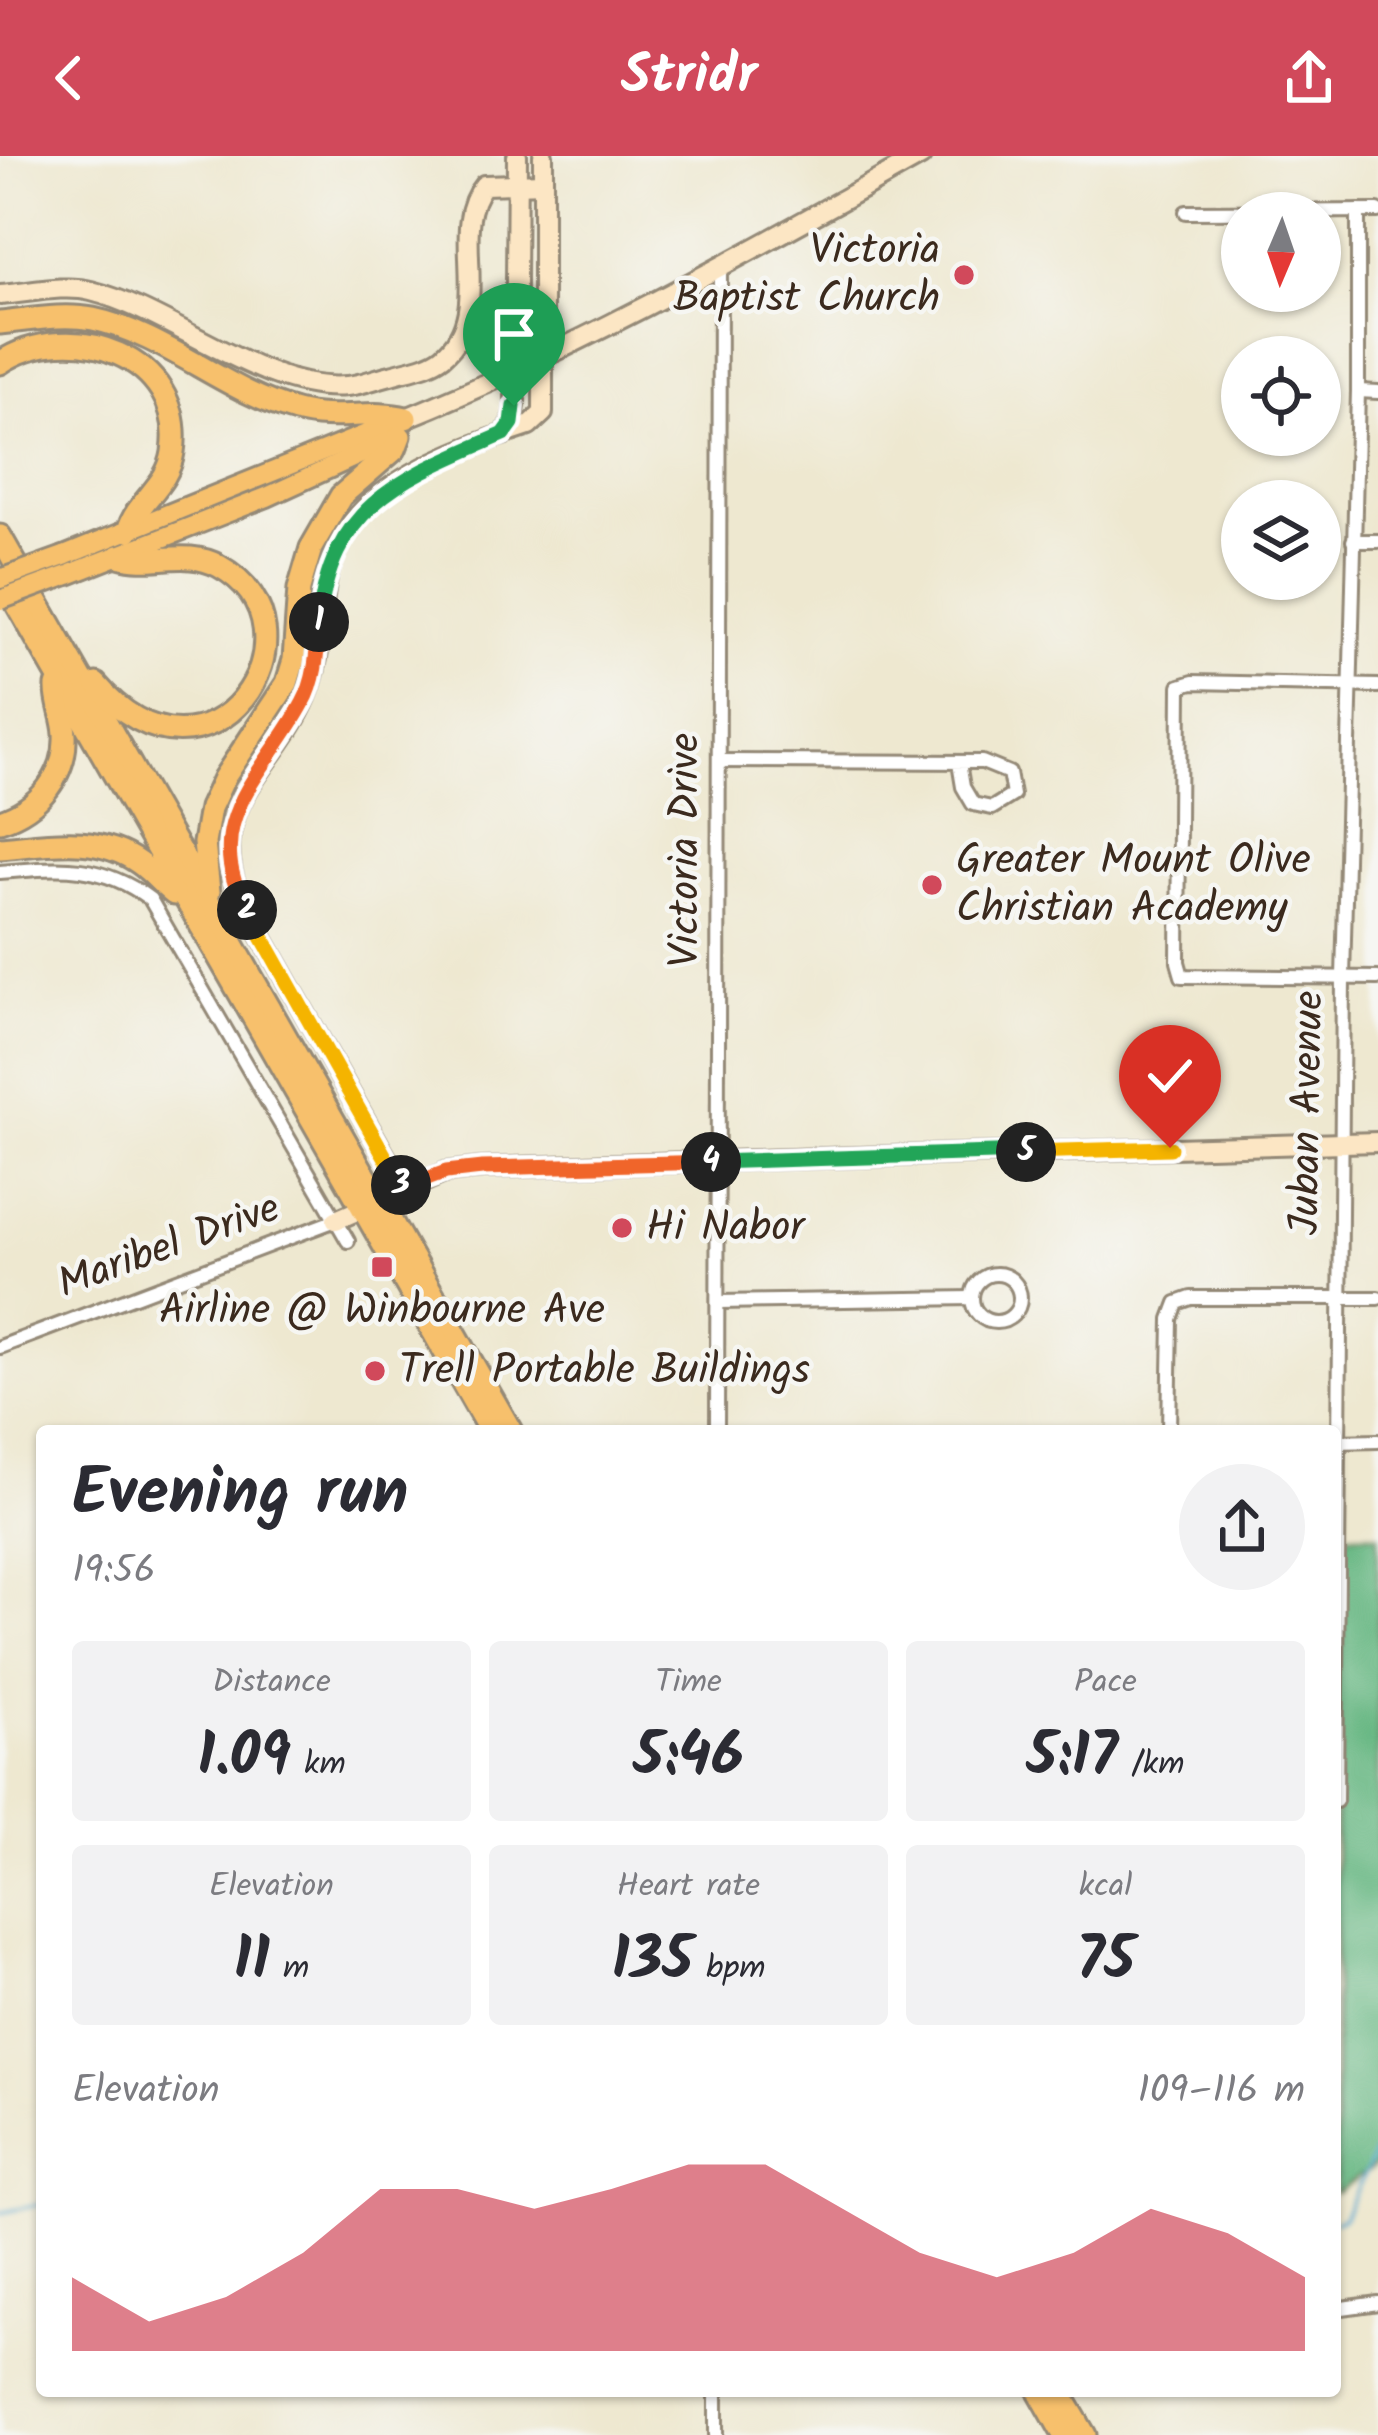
<!DOCTYPE html>
<meta charset="utf-8">
<style>
body{margin:0;font-family:Kalam,sans-serif;background:#f2f2f3;color:#2b2b33;height:100vh;display:flex;flex-direction:column;font-size:45px;white-space:nowrap}
*{box-sizing:border-box;margin:0}
p{font-size:39px;color:#7c7c81}
.icon{flex:none;width:66px;height:66px;fill:none;stroke:currentColor;stroke-width:2;stroke-linecap:round;stroke-linejoin:round}
.map{position:relative;flex:1;overflow:hidden}
.drawer{position:absolute;left:36px;top:1269px;width:1305px;height:972px;display:flex;flex-direction:column;background:#fff;border-radius:12px;box-shadow:0 3px 9px #0004}
.drawer>*{flex:none}
.needle{width:78px;rotate:182deg}
.buttons{position:absolute;left:1221px;top:36px;display:grid;gap:24px}
.buttons a{display:grid;place-items:center;width:120px;height:120px;border-radius:50%;background:#fff;box-shadow:0 3px 9px #0004;font-size:60px}
.pin{position:absolute;display:grid;place-items:center;width:102px;height:102px;color:#fff;margin:-123px -51px;border-radius:50% 50% 50% 0;rotate:-45deg;box-shadow:0 0 12px #0007}
.pin .icon{rotate:45deg}
.km{position:absolute;width:60px;height:60px;margin:-30px;border-radius:50%;background:#222;color:#fff;font-size:33px;line-height:60px;text-align:center}
.round{display:grid;place-items:center;flex:none;width:126px;height:126px;border-radius:63px;background:#f2f2f3}
.headline{display:flex;align-items:center;justify-content:space-between;height:204px;padding:0 36px}
h1{font-size:66px;font-weight:800;line-height:90px}
.stats{display:grid;grid-template-columns:repeat(3,1fr);gap:18px;height:204px;padding:12px 36px}
.stats div{display:grid;align-content:center;border-radius:12px;background:#f2f2f3;text-align:center}
.stats b{font-size:60px;font-weight:800}
.stats small{font-size:33px;font-weight:400}
.stats p{font-size:33px}
.chart{height:336px;padding:24px 36px}
.chart p{display:flex;justify-content:space-between}
.chart svg{width:100%;height:216px;margin-top:12px;fill:#d1495b;opacity:.7}
header{display:flex;justify-content:space-between;align-items:center;height:156px;padding:0 36px;background:#d1495b;color:#fff;font-size:54px;font-weight:800}
.map>svg:first-child{display:block}
</style>
<header><svg class="icon" aria-label="back" viewBox="0 0 24 24"><path d="M15 5l-7 7 7 7"/></svg>Stridr<svg class="icon" aria-label="share" viewBox="0 0 24 24"><path d="M12 15V3M7 8l5-5 5 5M5 13v7h14v-7"/></svg></header>
<div class="map">
<svg width="1378" height="2279" viewBox="0 0 1378 2279">
<rect width="100%" height="100%" fill="#f6f6f2"/>
<filter id="ink" filterUnits="userSpaceOnUse"><feTurbulence type="fractalNoise" baseFrequency=".00833" numOctaves="2"/><feDisplacementMap in="SourceGraphic" scale="24" xChannelSelector="R" yChannelSelector="G"/><feConvolveMatrix kernelMatrix="1 2 1 2 8 2 1 2 1" color-interpolation-filters="sRGB"/></filter>
<filter id="wash" filterUnits="userSpaceOnUse"><feTurbulence type="fractalNoise" baseFrequency=".004" numOctaves="4" result="noise"/><feDisplacementMap in="SourceGraphic" scale="48" xChannelSelector="R" yChannelSelector="G"/><feGaussianBlur stdDeviation="2.7" result="paint"/><feColorMatrix in="noise" values="0 0 0 0 0 0 0 0 0 0 0 0 0 0 0 0 0 1.4 0 .05"/><feComposite in="paint" operator="in"/></filter>
<g filter="url(#wash)">
<rect width="100%" height="100%" fill="#eee8d0"/>
<path fill="#69b884" stroke="#527151" stroke-width="3" d="M1335 1378H1378V2008L1335 2037Z"/>
<g fill="none" stroke-linecap="round" stroke-linejoin="round">
<g stroke="#55aad1" stroke-width="3">
<path d="M0 2057 42 2048"/>
<path d="M1335 2065 1343 2062 1378 1990"/>
</g>
</g>
</g>
<g filter="url(#ink)">
<g fill="none" stroke-linecap="round" stroke-linejoin="round">
<defs>
<g id="street">
<path d="M1186 56 1378 55"/>
<path d="M1358 235 1378 236"/>
<path d="M1353 385H1378"/>
<path d="M1378 530 1193 526 1180 530 1178 806 1182 820 1378 822"/>
<path d="M719 605 982 606 1009 617 1013 639 992 652 973 648 963 631 959 607"/>
<path d="M0 716C59 711 100 706 150 743L348 1085"/>
<circle cx="996" cy="1142" r="24"/>
<path d="M720 1146 972 1142"/>
<path d="M0 1191 336 1064"/>
<path d="M717 1275 720 113"/>
<path d="M1169 1275 1171 1163 1177 1147 1191 1142H1378"/>
<path d="M1335 1286 1378 1285"/>
<path d="M1336 1645 1343 822 1358 235V55"/>
<path d="M1335 2153 1378 2147"/>
<path d="M716 2279V2235"/>
</g>
<g id="secondary">
<path d="M0 139C28 137 65 128 91 135 172 155 265 238 347 230 361 229 377 222 391 219 407 214 429 211 443 200 497 154 446 74 484 29L543 27"/>
<path d="M406 262C586 189 752 94 921 0"/>
<path d="M504 278 512 267 515 250 517 0"/>
<path d="M403 1032 239 740C203 648 275 615 306 541 335 471 303 407 372 346 414 309 477 287 529 270L543 257V0"/>
<path d="M336 1064 446 1016 482 1012 1378 986"/>
</g>
<g id="primary">
<path d="M64 400 406 262"/>
<path d="M68 419 267 341 400 280"/>
</g>
<g id="highway">
<path d="M0 167C30 164 63 157 93 163 165 178 225 236 296 255 334 266 372 253 406 262"/>
<path d="M0 207C70 160 187 200 173 296 168 331 137 344 128 375"/>
<path d="M0 380 511 1275"/>
<path d="M3 424 490 1275"/>
<path d="M96 528C210 661 334 473 219 410 186 392 152 410 119 400"/>
<path d="M0 665C38 653 67 620 65 578 64 561 56 545 57 530"/>
<path d="M0 692C48 688 97 677 139 707 152 716 162 729 174 738"/>
<path d="M209 736 204 687 210 652 224 622 287 527 294 504 299 433 311 392 341 340 395 293 400 280"/>
<path d="M1039 2235 1064 2279"/>
<path d="M1059 2235 1085 2279"/>
</g>
</defs>
<use href="#street" stroke="#948977" stroke-width="18"/>
<use href="#secondary" stroke="#948977" stroke-width="24"/>
<use href="#primary" stroke="#948977" stroke-width="24"/>
<use href="#highway" stroke="#948977" stroke-width="27"/>
<use href="#street" stroke="#fff" stroke-width="12"/>
<use href="#secondary" stroke="#fce6c4" stroke-width="18"/>
<use href="#primary" stroke="#f7c06c" stroke-width="18"/>
<use href="#highway" stroke="#f7c06c" stroke-width="21"/>
<defs>
<g id="primary-bridge">
<path d="M0 423 64 400"/>
<path d="M0 444 68 419"/>
</g>
</defs>
<use href="#primary-bridge" stroke="#948977" stroke-width="24" stroke-linecap="butt"/>
<use href="#primary-bridge" stroke="#f7c06c" stroke-width="18"/>
</g>
</g>
<g fill="none" stroke-linecap="round" stroke-linejoin="round" filter="url(#ink)">
<defs>
<path id="split-1" d="M319 466C331 346 406 321 504 278L512 267 514 250"/>
<path id="split-2" d="M247 754C197 665 264 620 303 547 317 522 317 493 319 466"/>
<path id="split-3" d="M247 754 401 1029"/>
<path id="split-4" d="M401 1029 403 1032 446 1016 482 1012 711 1006"/>
<path id="split-5" d="M711 1006 1026 996"/>
<path id="split-6" d="M1026 996 1170 992"/>
</defs>
<use href="#split-1" stroke="#fff" stroke-width="24"/>
<use href="#split-2" stroke="#fff" stroke-width="24"/>
<use href="#split-3" stroke="#fff" stroke-width="24"/>
<use href="#split-4" stroke="#fff" stroke-width="24"/>
<use href="#split-5" stroke="#fff" stroke-width="24"/>
<use href="#split-6" stroke="#fff" stroke-width="24"/>
<use href="#split-1" stroke="#22a559" stroke-width="15"/>
<use href="#split-2" stroke="#f0652b" stroke-width="15"/>
<use href="#split-3" stroke="#f5b400" stroke-width="15"/>
<use href="#split-4" stroke="#f0652b" stroke-width="15"/>
<use href="#split-5" stroke="#22a559" stroke-width="15"/>
<use href="#split-6" stroke="#f5b400" stroke-width="15"/>
</g>
<g fill="#d1495b" stroke="#f6f6f2" stroke-width="4.5">
<circle cx="964" cy="119" r="12"/>
<circle cx="932" cy="729" r="12"/>
<circle cx="622" cy="1072" r="12"/>
<rect x="370" y="1099" width="24" height="24" rx="6"/>
<circle cx="375" cy="1215" r="12"/>
</g>
<g text-anchor="middle" dominant-baseline="central" stroke-width="9" stroke-linejoin="round" paint-order="stroke">
<g font-size="42" fill="#3b2a1e" stroke="#f6f6f2" text-anchor="start">
<text x="940" y="95" text-anchor="end">Victoria<tspan x="940" dy="48">Baptist Church</tspan></text>
<text x="956" y="705">Greater Mount Olive<tspan x="956" dy="48">Christian Academy</tspan></text>
<text x="646" y="1072">Hi Nabor</text>
<text x="382" y="1155" text-anchor="middle">Airline @ Winbourne Ave</text>
<text x="399" y="1215">Trell Portable Buildings</text>
</g>
<g font-size="42" fill="#3b2a1e" stroke="#f6f6f2">
<text transform="translate(686 694) rotate(-90)">Victoria Drive</text>
<text transform="translate(1308 957) rotate(-89)">Juban Avenue</text>
<text transform="translate(169 1091) rotate(-20)">Maribel Drive</text>
</g>
</g>
</svg>
<div class="buttons">
<a><svg class="needle" viewBox="-14 -14 28 28"><path d="M0-13l5 13h-10z" fill="#e53935"/><path d="M0 13l5-13h-10z" fill="#7c7c81"/></svg></a>
<a><svg class="icon" aria-label="locate" viewBox="0 0 24 24"><circle cx="12" cy="12" r="6"/><path d="M12 2v4M12 18v4M2 12h4M18 12h4"/></svg></a>
<a><svg class="icon" aria-label="layers" viewBox="0 0 24 24"><path d="M12 4l9 5-9 5-9-5zM3 14l9 5 9-5"/></svg></a>
</div>
<div class="pin" style="left:514px;top:250px;background:#1e9e55"><svg class="icon" aria-label="arrive" viewBox="0 0 24 24"><path d="M6 21V4h12l-3 4 3 4H6"/></svg></div>
<div class="pin" style="left:1170px;top:992px;background:#d93025"><svg class="icon" aria-label="check" viewBox="0 0 24 24"><path d="M5 12l5 5 9-10"/></svg></div>
<b class="km" style="left:319px;top:466px">1</b>
<b class="km" style="left:247px;top:754px">2</b>
<b class="km" style="left:401px;top:1029px">3</b>
<b class="km" style="left:711px;top:1006px">4</b>
<b class="km" style="left:1026px;top:996px">5</b>
<section class="drawer">
<div class="headline"><div><h1>Evening run</h1><p>19:56</p></div><a class="round"><svg class="icon" aria-label="share" viewBox="0 0 24 24"><path d="M12 15V3M7 8l5-5 5 5M5 13v7h14v-7"/></svg></a></div>
<div class="stats">
<div><p>Distance</p><b>1.09<small> km</small></b></div>
<div><p>Time</p><b>5:46</b></div>
<div><p>Pace</p><b>5:17<small> /km</small></b></div>
</div>
<div class="stats">
<div><p>Elevation</p><b>11<small> m</small></b></div>
<div><p>Heart rate</p><b>135<small> bpm</small></b></div>
<div><p>kcal</p><b>75</b></div>
</div>
<div class="chart"><p><span>Elevation</span>109–116 m</p>
<svg viewBox="0 0 160 44" preserveAspectRatio="none"><path d="M0 44V29L10 38L20 33L30 24L40 11L50 11L60 15L70 11L80 6L90 6L100 15L110 24L120 29L130 24L140 15L150 20L160 29V44z"/></svg>
</div>
</section>
</div>
